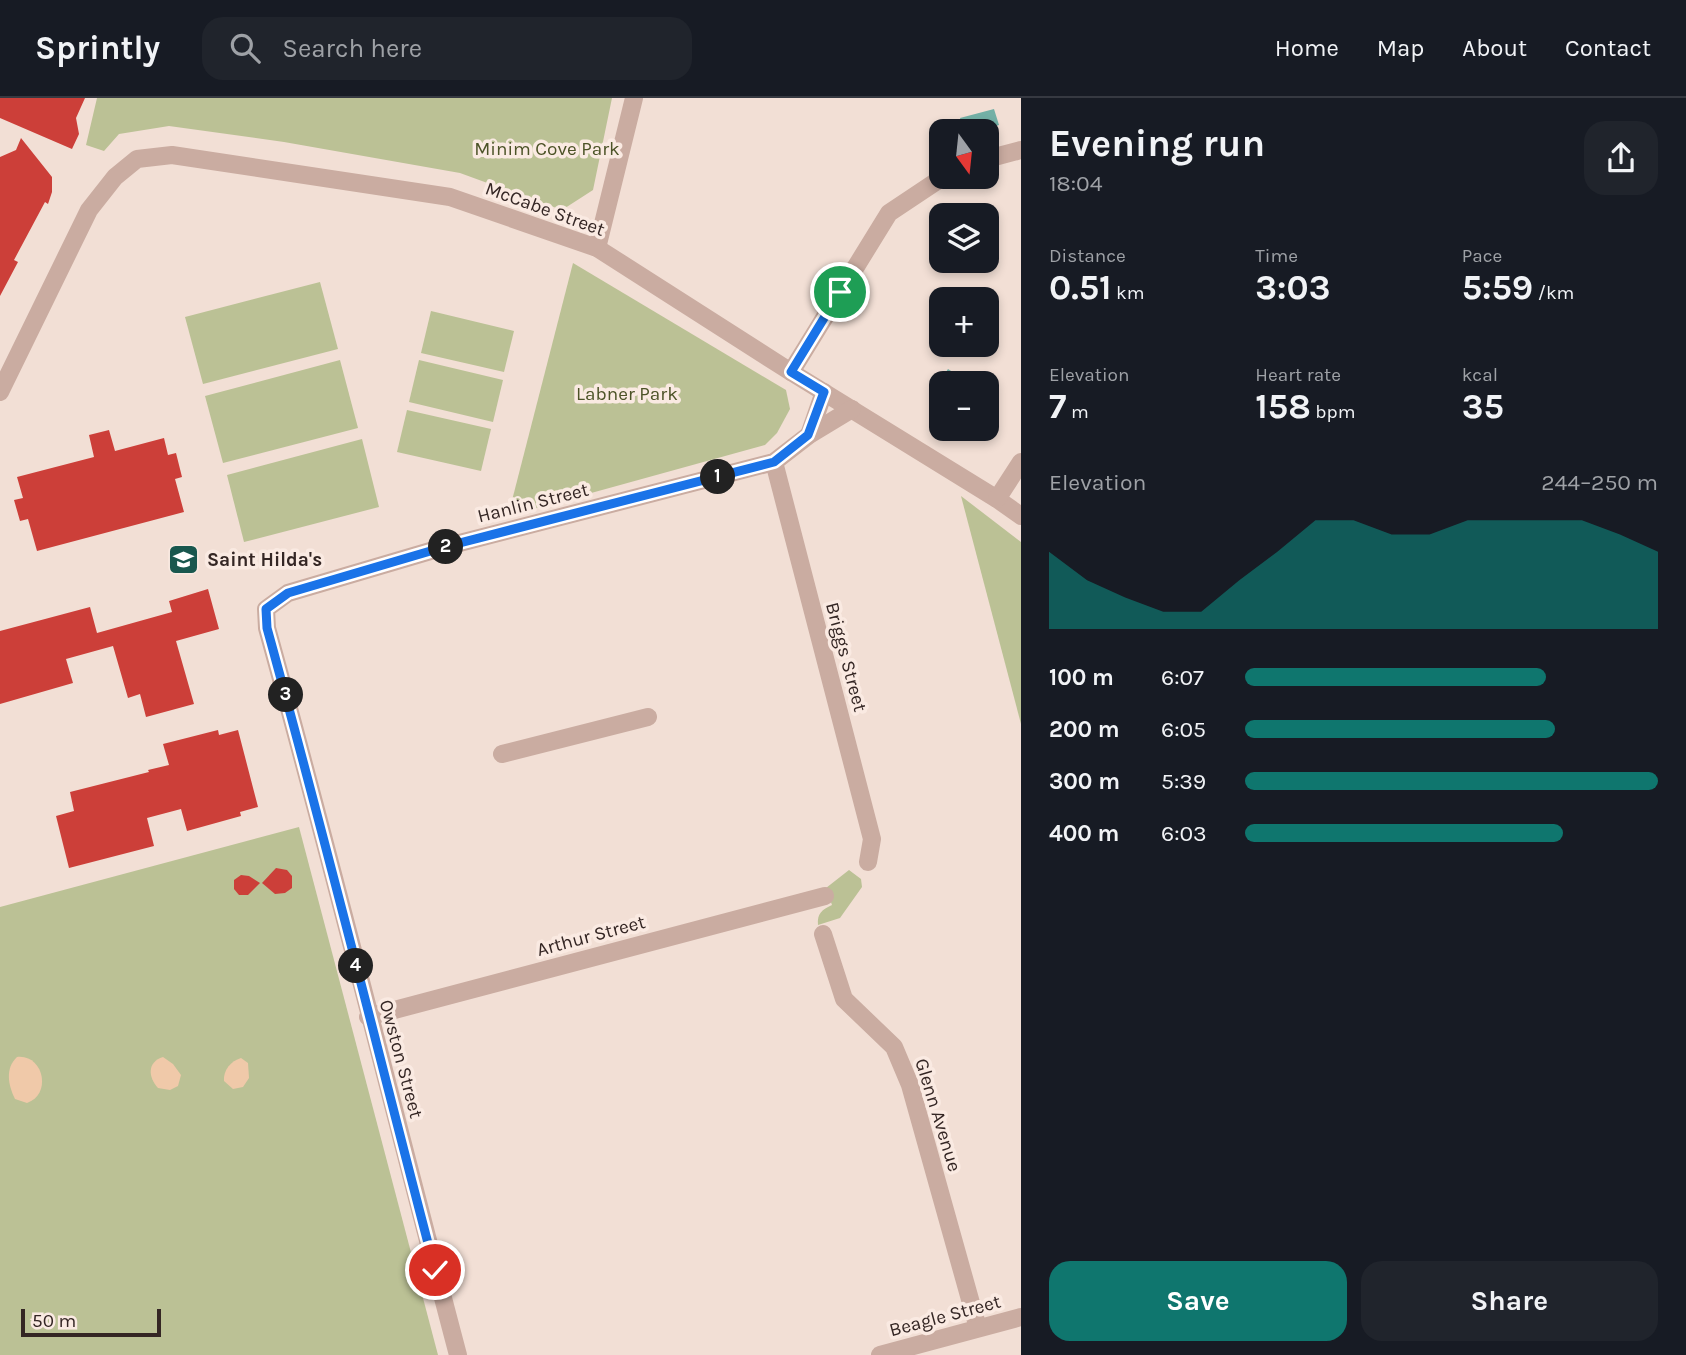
<!DOCTYPE html>
<meta charset="utf-8">
<style>
body{margin:0;font-family:Karla,sans-serif;background:#20242c;color:#f1f3f6;height:100vh;display:flex;flex-direction:column;font-size:26px;white-space:nowrap}
*{box-sizing:border-box;margin:0}
p{font-size:23px;color:#9ea1a6}
.icon{flex:none;width:38px;height:38px;fill:none;stroke:currentColor;stroke-width:2;stroke-linecap:round;stroke-linejoin:round}
.map{position:relative;flex:1;overflow:hidden}
.panel{display:flex;flex-direction:column;background:#171b24;width:665px}
.panel>*{flex:none}
.needle{width:46px;rotate:165deg}
.tools{position:absolute;left:929px;top:21px;display:grid;gap:14px}
.tools a{display:grid;place-items:center;width:70px;height:70px;border-radius:14px;background:#171b24;box-shadow:0 4px 10px #0003;font-size:35px}
.scale{position:absolute;left:21px;bottom:18px;width:140px;box-sizing:border-box;padding-left:7px;border:4px solid #342624;border-top:0;font-size:19px;line-height:24px;white-space:nowrap;color:#342624;-webkit-text-stroke:5px #faeae2;paint-order:stroke}
.pin{position:absolute;display:grid;place-items:center;width:60px;height:60px;color:#fff;margin:-30px;border:4px solid #fff;border-radius:50%;box-shadow:0 2px 7px #0007}
.km{position:absolute;width:35px;height:35px;margin:-18px;border-radius:50%;background:#222;color:#fff;font-size:19px;line-height:35px;text-align:center}
.round{display:grid;place-items:center;flex:none;width:74px;height:74px;border-radius:21px;background:#20242c}
.headline{display:flex;align-items:center;justify-content:space-between;height:119px;padding:0 28px}
h1{font-size:38px;font-weight:700;line-height:52px}
.metrics{display:grid;grid-template-columns:repeat(3,1fr);gap:10px;height:119px;padding:7px 28px}
.metrics div{display:grid;align-content:center}
.metrics b{font-size:35px;font-weight:700}
.metrics small{font-size:19px;font-weight:400}
.metrics p{font-size:19px}
.chart{height:196px;padding:14px 28px}
.chart p{display:flex;justify-content:space-between}
.chart svg{width:100%;height:126px;margin-top:7px;fill:#0f766e;opacity:.7}
.primary-button{display:flex;gap:14px;margin-top:auto;padding:14px 28px}
.primary-button a{flex:1;height:80px;border-radius:21px;background:#0f766e;color:#fff;font-size:28px;font-weight:700;line-height:80px;text-align:center}
.primary-button a+a{background:#20242c;color:#f1f3f6}
ul{padding:0 28px;list-style:none;font-size:23px}
li{display:grid;grid-template-columns:112px 84px 1fr;align-items:center;height:52px}
li i{height:18px;border-radius:9px;background:#0f766e}
header{display:flex;align-items:center;gap:42px;box-sizing:border-box;height:98px;padding:0 35px;background:#171b24;border-bottom:2px solid #363941}
header strong{font-size:33px}
nav{display:flex;gap:38px;margin-inline-start:auto;font-size:24px}
.search{width:490px;height:63px;background:#20242c;display:flex;align-items:center;gap:18px;box-sizing:border-box;padding:0 24px;border-radius:21px;color:#9ea1a6;font-size:26px}
main{display:flex;flex:1;min-height:0}
.map>svg:first-child{display:block}
</style>
<header>
<strong>Sprintly</strong>
<div class="search"><svg class="icon" aria-label="search" viewBox="0 0 24 24"><circle cx="10" cy="10" r="6"/><path d="M15 15l6 6"/></svg>Search here</div>
<nav><a>Home</a><a>Map</a><a>About</a><a>Contact</a></nav>
</header>
<main>
<div class="map">
<svg width="1021" height="1257" viewBox="0 0 1021 1257">
<rect width="100%" height="100%" fill="#f2dfd5"/>
<g fill="#bbc195">
<path d="M97 0H612L593 92 562 112 460 75 284 44 169 28 119 36 104 53 86 47Z"/>
<path d="M573 165 786 292 790 311 777 335 765 347 508 418Z"/>
<path d="M320 184 338 251 203 286 185 219Z"/>
<path d="M431 213 514 233 504 274 421 255Z"/>
<path d="M340 262 358 330 223 365 205 298Z"/>
<path d="M419 262 503 282 493 324 409 304Z"/>
<path d="M407 312 491 331 481 373 397 354Z"/>
<path d="M362 341 379 409 244 444 227 377Z"/>
<path d="M961 398 1021 444V626Z"/>
<path d="M299 729 438 1257H0V809Z"/>
<path d="M849 772 861 781 862 789 840 820 818 827C817 815 822 812 832 807L826 790Z"/>
</g>
<g fill="#f0c9a9">
<path d="M17 959C44 956 52 997 27 1005L15 1001C8 987 5 970 17 959Z"/>
<path d="M163 959 173 966 181 977 178 988 170 992 158 990C148 979 147 964 163 959Z"/>
<path d="M241 960 248 965 249 980 243 989 233 991 224 983C223 972 231 963 241 960Z"/>
</g>
<g fill="#73b0a6">
<path d="M994 11 999 27 982 33H964L960 20Z"/>
<path d="M948 271 962 280 958 285H942L941 299 934 292Z"/>
</g>
<g fill="#cc3f39">
<path d="M0 0H85L76 20 79 36 72 51 0 20Z"/>
<path d="M21 40 52 79V94L48 106 45 104 14 162 18 164 0 198V59L16 52Z"/>
<path d="M109 332 115 353 164 340 168 357 176 355 182 379 175 381 184 414 37 453 28 421 20 423 14 402 23 400 17 379 94 359 89 337Z"/>
<path d="M208 491 219 531 176 543 194 606 146 619 140 596 128 600 113 548 66 561 73 585 0 606V533L90 509 97 535 172 514 169 503Z"/>
<path d="M218 632 219 637 238 632 258 709 240 714 241 718 187 733 181 711 147 720 154 748 69 770 56 718 74 713 70 694 149 674 148 672 169 667 163 646Z"/>
<path d="M276 770 287 772 292 778V790L285 795 275 796 262 785Z"/>
<path d="M241 777 249 778 260 785 248 797H239L234 791V782Z"/>
</g>
<g fill="none" stroke-linecap="round" stroke-linejoin="round">
<g stroke="#caaca1" stroke-width="18">
<path d="M987 61 1021 52"/>
<path d="M597 150 634 0"/>
<path d="M791 274 889 115 943 79"/>
<path d="M0 294 89 112 115 79 137 61 172 57 450 99 597 150 791 274 997 401 1021 418"/>
<path d="M809 337 824 294"/>
<path d="M774 364 872 741 868 764"/>
<path d="M997 401 1021 364"/>
<path d="M502 656 648 619"/>
<path d="M823 836 844 901 894 949 910 987 978 1230"/>
<path d="M368 919 825 798"/>
<path d="M458 1257C394 1015 334 771 267 530L266 511 288 495 444 449 774 364 809 337 852 311"/>
<path d="M880 1257 1021 1219"/>
</g>
</g>
<g fill="none" stroke-linecap="round" stroke-linejoin="round">
<defs>
<path id="route" d="M435 1172C379 958 326 743 267 530L266 511 288 495 444 449 774 364 808 337 824 294 791 274 840 194"/>
</defs>
<use href="#route" stroke="#fff" stroke-width="14"/>
<use href="#route" stroke="#1a73e8" stroke-width="9"/>
</g>
<defs>
<symbol id="school-square" viewBox="-11 -11 22 22"><rect x="-9" y="-9" width="18" height="18" rx="4" fill="#19574e" stroke="#faeae2"/><path d="M0-5L7-2L0 1L-7-2ZM-4 1L0 2.5L4 1V4Q0 6-4 4Z" fill="#fff"/></symbol>
</defs>
<g fill-rule="evenodd">
<use href="#school-square" x="166" y="444" width="35" height="35"/>
</g>
<g text-anchor="middle" dominant-baseline="central" stroke-width="7" stroke-linejoin="round" paint-order="stroke">
<g font-size="19" fill="#4c5327" stroke="#faeae2">
<text x="547" y="51">Minim Cove Park</text>
<text x="627" y="296">Labner Park</text>
</g>
<g font-size="19" fill="#342624" stroke="#faeae2">
<text transform="translate(545 111) rotate(20)">McCabe Street</text>
<text transform="translate(533 405) rotate(-14)">Hanlin Street</text>
<text transform="translate(846 559) rotate(75)">Briggs Street</text>
<text transform="translate(591 838) rotate(-15)">Arthur Street</text>
<text transform="translate(401 961) rotate(75)">Owston Street</text>
<text transform="translate(938 1017) rotate(73)">Glenn Avenue</text>
<text transform="translate(945 1218) rotate(-15)">Beagle Street</text>
</g>
<g font-size="19" font-weight="bold" fill="#342624" stroke="#faeae2" text-anchor="start">
<text x="207" y="462">Saint Hilda's</text>
</g>
</g>
</svg>
<div class="tools">
<a><svg class="needle" viewBox="-14 -14 28 28"><path d="M0-13l5 13h-10z" fill="#e53935"/><path d="M0 13l5-13h-10z" fill="#9ea1a6"/></svg></a>
<a><svg class="icon" aria-label="layers" viewBox="0 0 24 24"><path d="M12 4l9 5-9 5-9-5zM3 14l9 5 9-5"/></svg></a>
<a>+</a>
<a>−</a>
</div>
<div class="scale">50 m</div>
<div class="pin" style="left:840px;top:194px;background:#1e9e55"><svg class="icon" aria-label="arrive" viewBox="0 0 24 24"><path d="M6 21V4h12l-3 4 3 4H6"/></svg></div>
<div class="pin" style="left:435px;top:1172px;background:#d93025"><svg class="icon" aria-label="check" viewBox="0 0 24 24"><path d="M5 12l5 5 9-10"/></svg></div>
<b class="km" style="left:718px;top:379px">1</b>
<b class="km" style="left:446px;top:449px">2</b>
<b class="km" style="left:286px;top:597px">3</b>
<b class="km" style="left:356px;top:868px">4</b>
</div>
<section class="panel">
<div class="headline"><div><h1>Evening run</h1><p>18:04</p></div><a class="round"><svg class="icon" aria-label="share" viewBox="0 0 24 24"><path d="M12 15V3M7 8l5-5 5 5M5 13v7h14v-7"/></svg></a></div>
<div class="metrics">
<div><p>Distance</p><b>0.51<small> km</small></b></div>
<div><p>Time</p><b>3:03</b></div>
<div><p>Pace</p><b>5:59<small> /km</small></b></div>
</div>
<div class="metrics">
<div><p>Elevation</p><b>7<small> m</small></b></div>
<div><p>Heart rate</p><b>158<small> bpm</small></b></div>
<div><p>kcal</p><b>35</b></div>
</div>
<div class="chart"><p><span>Elevation</span>244–250 m</p>
<svg viewBox="0 0 160 44" preserveAspectRatio="none"><path d="M0 44V17L10 27L20 33L30 38L40 38L50 27L60 17L70 6L80 6L90 11L100 11L110 6L120 6L130 6L140 6L150 11L160 17V44z"/></svg>
</div>
<ul>
<li><b>100 m</b>6:07<i style="width:73%"></i></li>
<li><b>200 m</b>6:05<i style="width:75%"></i></li>
<li><b>300 m</b>5:39<i style="width:100%"></i></li>
<li><b>400 m</b>6:03<i style="width:77%"></i></li>
</ul>
<div class="primary-button"><a>Save</a><a>Share</a></div>
</section>
</main>
